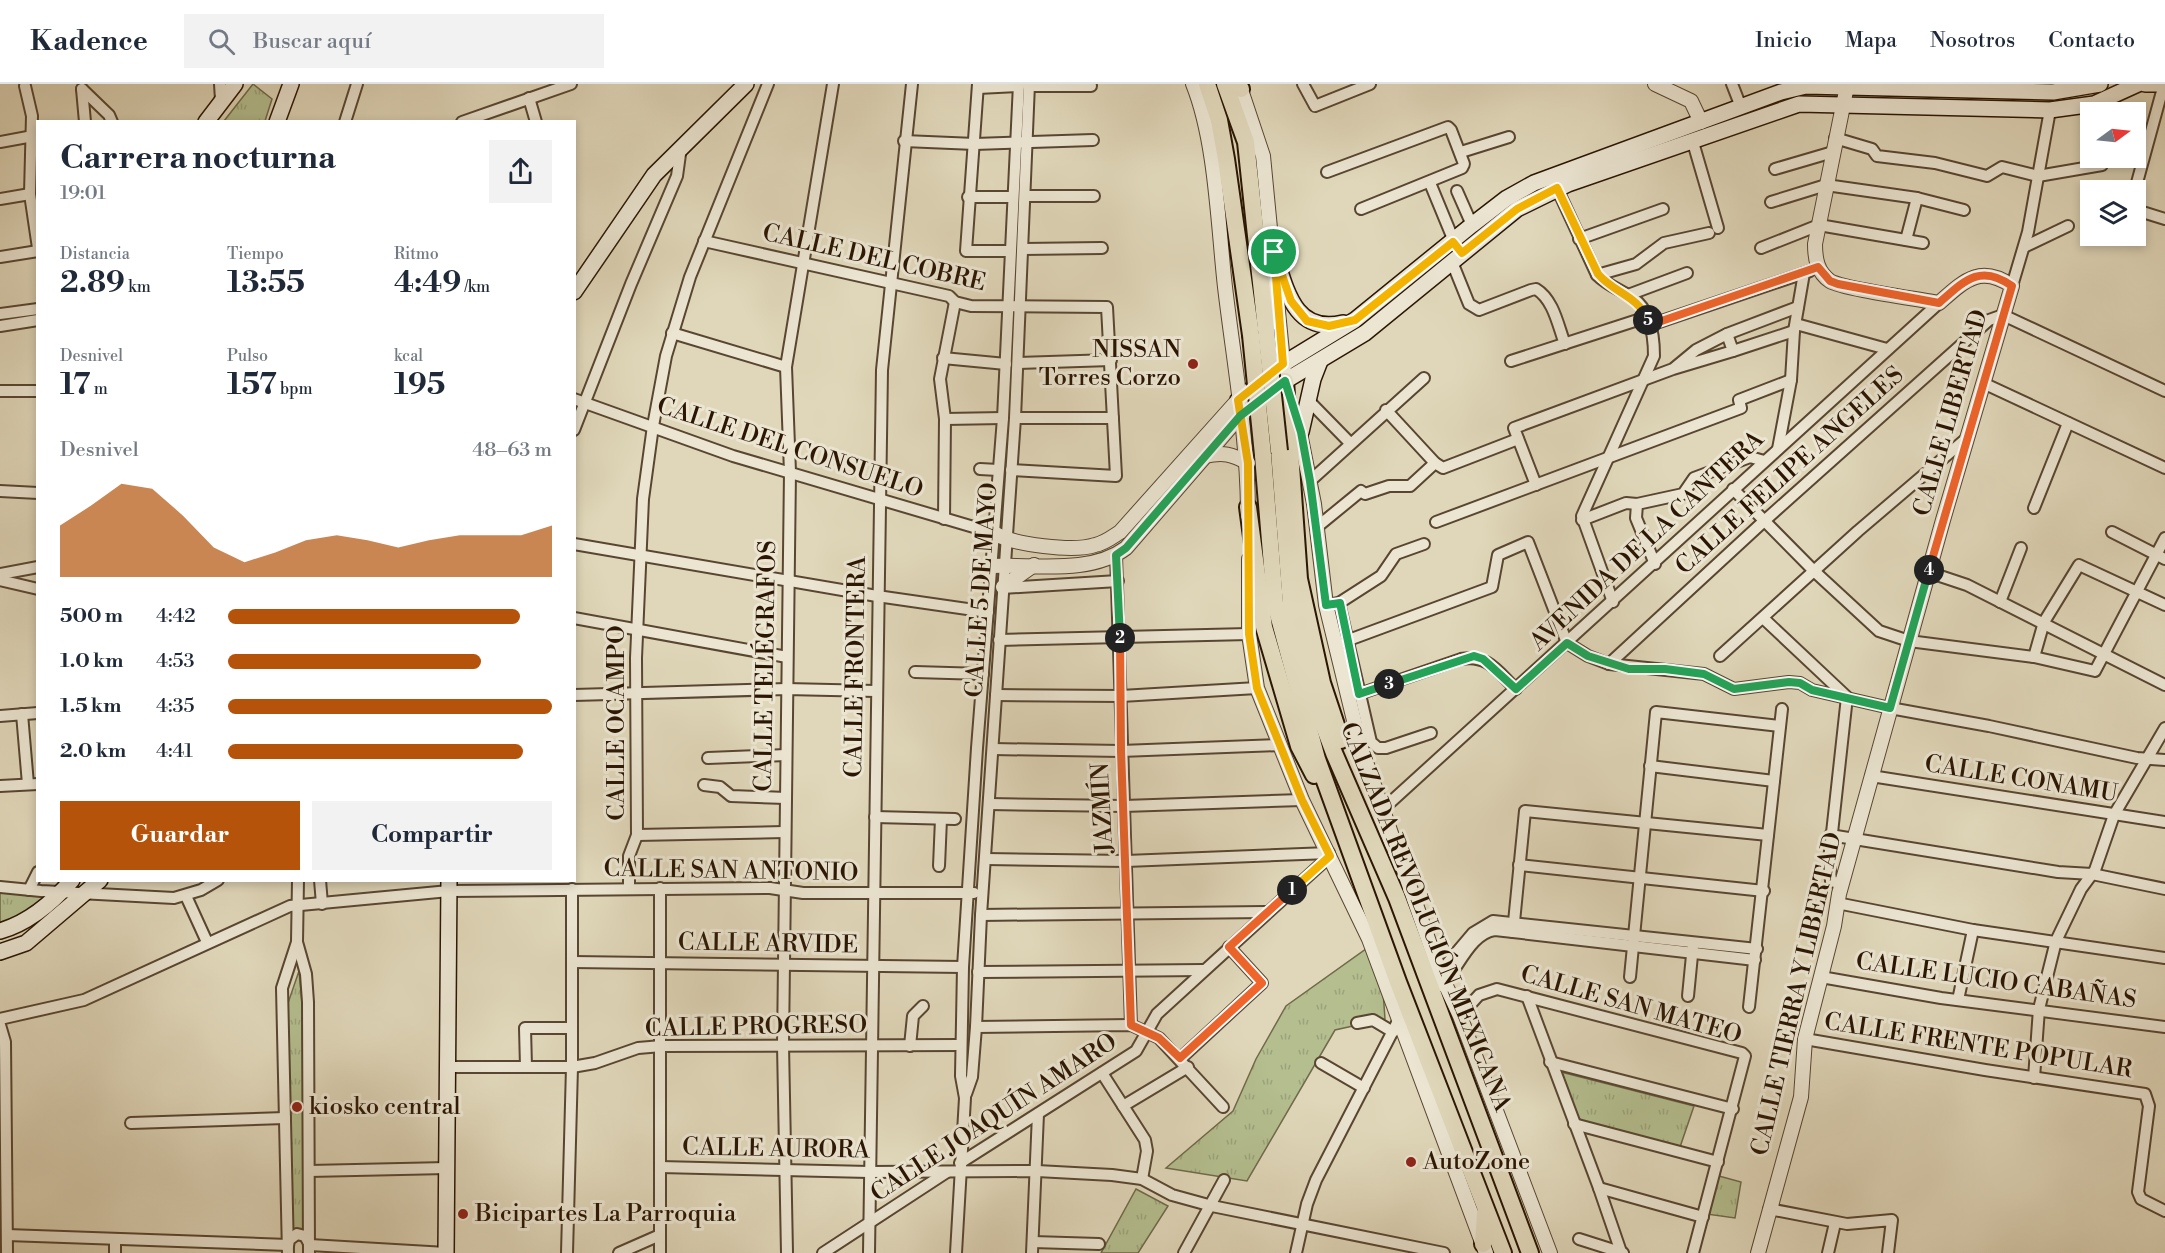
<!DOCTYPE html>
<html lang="es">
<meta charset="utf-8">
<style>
body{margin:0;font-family:"Libre Bodoni",serif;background:#f2f2f3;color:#1f2937;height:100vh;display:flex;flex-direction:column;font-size:22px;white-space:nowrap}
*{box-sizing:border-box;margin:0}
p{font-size:20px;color:#747a83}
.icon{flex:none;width:33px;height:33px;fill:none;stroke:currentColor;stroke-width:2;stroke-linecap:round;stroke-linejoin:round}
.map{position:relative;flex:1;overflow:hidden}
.side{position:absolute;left:36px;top:36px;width:540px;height:762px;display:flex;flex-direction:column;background:#fff;border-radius:0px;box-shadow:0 3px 9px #0003}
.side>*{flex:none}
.needle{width:39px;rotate:75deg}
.buttons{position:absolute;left:2080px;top:18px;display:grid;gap:12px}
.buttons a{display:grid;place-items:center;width:66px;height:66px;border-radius:0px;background:#fff;box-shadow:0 3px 9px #0003;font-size:30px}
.pin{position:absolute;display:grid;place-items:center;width:51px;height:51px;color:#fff;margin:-26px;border:3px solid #fff;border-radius:50%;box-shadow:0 2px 6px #0007}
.km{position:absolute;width:30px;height:30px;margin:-15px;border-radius:50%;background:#222;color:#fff;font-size:16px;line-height:30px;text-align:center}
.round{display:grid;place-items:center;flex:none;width:63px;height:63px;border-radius:0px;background:#f2f2f3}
.overview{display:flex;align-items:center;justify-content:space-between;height:102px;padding:0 24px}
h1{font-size:33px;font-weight:700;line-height:45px}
.stats{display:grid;grid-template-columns:repeat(3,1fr);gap:9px;height:102px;padding:6px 24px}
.stats div{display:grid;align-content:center}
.stats b{font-size:30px;font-weight:700}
.stats small{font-size:16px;font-weight:400}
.stats p{font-size:16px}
.chart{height:168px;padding:12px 24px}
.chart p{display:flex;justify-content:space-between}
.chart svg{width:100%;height:108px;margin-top:6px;fill:#b45309;opacity:.7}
.button{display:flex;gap:12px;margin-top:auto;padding:12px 24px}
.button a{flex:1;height:69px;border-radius:0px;background:#b45309;color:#fff;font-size:24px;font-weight:700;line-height:69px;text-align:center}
.button a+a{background:#f2f2f3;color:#1f2937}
ul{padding:0 24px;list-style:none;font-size:20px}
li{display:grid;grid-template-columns:96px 72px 1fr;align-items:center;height:45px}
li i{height:15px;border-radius:8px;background:#b45309}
header{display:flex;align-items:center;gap:36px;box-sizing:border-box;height:84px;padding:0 30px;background:#fff;border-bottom:2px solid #e0e1e3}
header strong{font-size:28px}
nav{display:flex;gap:33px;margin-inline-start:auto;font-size:21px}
.search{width:420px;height:54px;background:#f2f2f3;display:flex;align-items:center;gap:15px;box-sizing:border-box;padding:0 21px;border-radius:0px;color:#747a83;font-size:22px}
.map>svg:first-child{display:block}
</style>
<header>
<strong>Kadence</strong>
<div class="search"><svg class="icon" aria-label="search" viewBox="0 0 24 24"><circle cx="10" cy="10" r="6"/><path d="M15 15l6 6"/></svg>Buscar aquí</div>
<nav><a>Inicio</a><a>Mapa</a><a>Nosotros</a><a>Contacto</a></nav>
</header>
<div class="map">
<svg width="2165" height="1169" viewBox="0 0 2165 1169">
<defs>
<pattern id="grass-tufts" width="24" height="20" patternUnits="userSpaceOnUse" patternTransform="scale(1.5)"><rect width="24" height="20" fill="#b4be8f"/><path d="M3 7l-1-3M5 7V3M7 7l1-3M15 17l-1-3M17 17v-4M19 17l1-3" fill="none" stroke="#9ba37a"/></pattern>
</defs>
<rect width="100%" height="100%" fill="#e0d7ba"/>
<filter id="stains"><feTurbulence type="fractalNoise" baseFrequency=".00333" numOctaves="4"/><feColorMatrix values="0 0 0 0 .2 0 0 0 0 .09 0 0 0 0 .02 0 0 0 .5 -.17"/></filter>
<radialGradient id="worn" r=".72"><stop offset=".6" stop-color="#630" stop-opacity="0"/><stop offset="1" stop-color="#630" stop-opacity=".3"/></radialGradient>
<g fill="url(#grass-tufts)" stroke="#6f6a49" stroke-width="1.5">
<path d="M253 0 272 15 265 37H224Z"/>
<path d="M0 807 47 812 14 837 0 841Z"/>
<path d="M1366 865 1383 907 1385 935 1335 946 1247 1097 1166 1084 1233 1027 1256 975 1286 922Z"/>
<path d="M299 887 302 919 305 1146 290 1147 288 919Z"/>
<path d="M1561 988 1694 1022 1680 1063 1575 1037Z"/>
<path d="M1719 1092 1741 1098 1735 1134 1706 1130Z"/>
<path d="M1136 1105 1168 1122 1138 1169H1101Z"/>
</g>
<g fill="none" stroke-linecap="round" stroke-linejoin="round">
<defs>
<g id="minor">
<path d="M220 0 221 16"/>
<path d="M978 0 966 167H1010"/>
<path d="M1303 0 1315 22 1370 0"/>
<path d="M1732 0 1741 23"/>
<path d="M25 2 32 32 30 110 38 164"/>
<path d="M1029 2H1091"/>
<path d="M978 4 1019 2"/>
<path d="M82 5 109 31 112 38"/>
<path d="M82 5 85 38"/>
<path d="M529 14 536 38"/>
<path d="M345 38 357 0"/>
<path d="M462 38 571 0"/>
<path d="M1835 54 1872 65 1877 72 1935 79 1987 92 2002 83 2038 92 2102 81"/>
<path d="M1692 55 1718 144"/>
<path d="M904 57 975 60 1093 56"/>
<path d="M0 58 33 52"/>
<path d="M1461 68 1509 53"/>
<path d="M1775 85 1833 68"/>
<path d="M1327 88 1448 43 1451 46 1464 80 1462 84 1361 125"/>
<path d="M1430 99 1456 162"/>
<path d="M1555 100 1597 191C1608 202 1621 206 1633 214 1651 227 1654 252 1654 272L1582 432 1613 518"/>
<path d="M2135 106 2164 0"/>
<path d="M1457 107 1472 141"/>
<path d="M1026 112H1094"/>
<path d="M968 113H1012"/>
<path d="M0 115 30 110"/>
<path d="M1771 118 1826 101 1917 114 1964 126"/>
<path d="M2136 126 2165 135"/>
<path d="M1579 155 1663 125"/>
<path d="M1906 156 1917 114"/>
<path d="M704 157 949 212 955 218 971 222 1107 223 1116 392 1011 386"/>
<path d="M2024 163 2068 142"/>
<path d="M1761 164 1819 141 1923 159"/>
<path d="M1023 165 1102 164"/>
<path d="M0 173 38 167"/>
<path d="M1452 178 1469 220 1479 226 1531 206 1536 205C1554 216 1558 242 1565 260"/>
<path d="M1597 191 1636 180 1664 159 1709 149"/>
<path d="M2012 202 2028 148 2050 26"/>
<path d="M1628 211 1687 189"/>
<path d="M0 230 38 225"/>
<path d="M1796 240 1887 265"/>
<path d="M1650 241 1810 187"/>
<path d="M0 242 38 236"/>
<path d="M672 249 786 283"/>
<path d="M1727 250 1798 223"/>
<path d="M1733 267 1794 247"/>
<path d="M943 274 1006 280"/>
<path d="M1511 277 1647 233"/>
<path d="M1018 279 1111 276"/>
<path d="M1983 299 2165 384"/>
<path d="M0 307H38"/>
<path d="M574 315 733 372 994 449"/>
<path d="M1307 315 1350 359"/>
<path d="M1386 326 1435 379 1443 384 1518 355"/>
<path d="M1015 334H1113"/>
<path d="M945 335 1003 334"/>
<path d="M574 346 631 200 677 92 681 63"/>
<path d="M1778 365 1791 296 1794 247 1804 189"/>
<path d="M980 385 998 386"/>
<path d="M1310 397 1424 294"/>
<path d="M1536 401 1514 344 1673 285 1733 267 1727 250 1696 266 1673 285"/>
<path d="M1733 405 1814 487 1879 547 1909 557 2034 573 2095 587 2165 454"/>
<path d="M0 407 38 409"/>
<path d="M2034 424 2068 339"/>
<path d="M944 435 945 335 940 295 955 218"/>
<path d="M1582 436 1626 419 1637 420"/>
<path d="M1436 438 1741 324 1739 316 1791 296"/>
<path d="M1317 443 1361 407 1365 410 1389 402H1410L1435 379"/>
<path d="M2112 448 2165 475"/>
<path d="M574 460 877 512 988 528"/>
<path d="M1116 471 1131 941"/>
<path d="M1655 480 1636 434 1637 420 1683 410 1694 394 1750 373 1764 377"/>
<path d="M1928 488 1967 501 2165 601"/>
<path d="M0 490 38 483"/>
<path d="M0 496 38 505"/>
<path d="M1002 504 1118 497"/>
<path d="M2000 518 2021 464"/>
<path d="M1339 519 1381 492 1396 470 1424 460"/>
<path d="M1326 521 1339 519 1371 658 1378 664H1386L1431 649"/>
<path d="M574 534 787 573"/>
<path d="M1763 534 1847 613 1829 776 1831 797 1842 800"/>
<path d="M999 556 1249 550"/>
<path d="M1346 557 1492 503 1498 471 1528 458 1567 559 1588 572 1609 580 1704 590 1734 605 1789 598 1800 599 1812 606 1890 624 1989 642 2137 674 2165 676"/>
<path d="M1720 572 1858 447 1967 354"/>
<path d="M2034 573 2044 538 2079 481 2165 521"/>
<path d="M1609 580 1763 438 1989 236 2003 231 2165 307"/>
<path d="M915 588 983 590"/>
<path d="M1359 610 1461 575C1488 570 1498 588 1516 605"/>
<path d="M574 611 786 605 876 607"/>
<path d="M996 611 1121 612 1257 604"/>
<path d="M22 630 28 700"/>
<path d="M0 632 38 629"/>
<path d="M993 665 1121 667 1280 661"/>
<path d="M708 674 786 671"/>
<path d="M1650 682 1774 697"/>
<path d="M1871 692 2165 738"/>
<path d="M704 701 720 703 731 712 786 714"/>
<path d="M0 702 38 700"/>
<path d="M989 720 1124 722 1302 716"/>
<path d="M1383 725 1939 219"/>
<path d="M875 733 955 735"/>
<path d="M637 751 785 748"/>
<path d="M1830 751 2058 788 2092 790 2165 805"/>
<path d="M986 775 1126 777 1329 769"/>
<path d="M1519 781 1764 807"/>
<path d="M939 782 941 735"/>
<path d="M320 796 322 820"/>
<path d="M0 803 41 807 174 814 201 806 218 796"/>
<path d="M629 805V772L637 751 636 574 643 415 653 342 666 272 690 193 768 0"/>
<path d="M29 806 38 788"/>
<path d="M186 812 207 858"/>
<path d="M1837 819 1973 846 2165 874"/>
<path d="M981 831 1266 828"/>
<path d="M1513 848 1525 727 1768 751"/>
<path d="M297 858 306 890 308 918 309 1169"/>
<path d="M573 878 963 883"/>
<path d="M978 888 1204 886"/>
<path d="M1630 893 1656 628 1780 642"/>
<path d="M1821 893 1941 914 2165 943"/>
<path d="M1435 894 1473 849 1493 837 1757 865"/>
<path d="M1441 902C1458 886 1470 849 1495 846L1755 876"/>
<path d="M1527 912 1599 1104 1621 1168"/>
<path d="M1688 912 1693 861"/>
<path d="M1958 916 1973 846"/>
<path d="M1749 923 1782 625"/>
<path d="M1460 932 1479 911 1497 905 1742 969 1745 972 1693 1169"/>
<path d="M0 935 84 916 290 822 449 807 770 804 803 809H974"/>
<path d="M1357 939 1373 936 1393 948"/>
<path d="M0 941 5 958 7 1169"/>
<path d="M976 943 1131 941 1159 954 1223 1023"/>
<path d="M1805 955 1985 986 2145 1010 2149 1022 2138 1108 2141 1115 2165 1127"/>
<path d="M910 962 913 932 923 922"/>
<path d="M1181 974 1262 899 1229 863"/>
<path d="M1550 978 1733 1025"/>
<path d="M1321 979 1364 1004"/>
<path d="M447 983H572L595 979 638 964 662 962 961 961"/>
<path d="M526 983 525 944H572"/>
<path d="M1102 989 1145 1056 1147 1067 1142 1095"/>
<path d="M2034 994 2039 925 2056 857 2081 805 2095 786 2114 731 2165 644"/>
<path d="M966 1010 972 993 976 943 981 831 1015 334 1029 0"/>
<path d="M1123 1022 1188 983"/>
<path d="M131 1039 285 1034"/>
<path d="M1574 1040 1718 1078"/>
<path d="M960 1079 1136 967 1157 930 1330 772"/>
<path d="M660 1083 869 1088 1037 1087 1112 1091 1142 1095 1172 1111 1212 1122 1444 1169"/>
<path d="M309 1087 447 1084"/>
<path d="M1599 1104 1703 1133"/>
<path d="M1769 1125 1847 1140 1892 1136 1888 1169"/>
<path d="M7 1151 288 1161"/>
<path d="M1579 1155 1623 1169"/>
<path d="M1033 1158 1099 1160"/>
<path d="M310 1161 446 1169"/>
<path d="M288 1162 289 1156 297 1150 305 1152 310 1161"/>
<path d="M115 1169V1155"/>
<path d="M288 1169 282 904 297 858 298 796"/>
<path d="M567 1169 572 983V805"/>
<path d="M619 1169 660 1151"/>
<path d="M660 1169V804"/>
<path d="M787 1169 783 961 790 388 786 283 833 0"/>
<path d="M823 1169 947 1088"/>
<path d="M869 1169 882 286 912 0"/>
<path d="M956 1169 965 1014 961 992 963 883 977 664 1003 334 1019 0"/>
<path d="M1032 1169 1038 1030"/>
<path d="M1184 1169 1224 1096"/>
<path d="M1296 1169 1307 1120 1316 1096 1398 937"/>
<path d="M1828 1169 1835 1139"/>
</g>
<g id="tertiary">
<path d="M1193 0C1216 57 1218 141 1225 203 1234 279 1248 355 1248 431"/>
<path d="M1239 0 1263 72 1284 289"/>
<path d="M1655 0 1691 17 1701 38"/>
<path d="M1298 339 1314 420 1326 521 1360 661 1440 889 1460 932 1550 1169"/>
<path d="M1205 372C1223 368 1232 370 1248 379"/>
<path d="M994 449C1013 461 1074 468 1095 461 1105 459 1112 453 1120 448L1238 316"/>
<path d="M1249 475V550L1257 604 1302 716 1369 855 1486 1169"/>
<path d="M992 482C1034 480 1090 491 1126 464L1240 332"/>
<path d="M1003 503 1034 481"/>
<path d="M1758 1169 1801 1013 1805 955 1834 842 1839 810 1943 436 2012 202C1980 180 1964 197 1939 219 1919 215 1843 205 1830 197 1817 188 1815 174 1815 160L1847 2"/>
</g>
<g id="secondary">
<path d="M2145 0H2157"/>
<path d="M206 38 235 0"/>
<path d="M277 38 291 0"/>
<path d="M1274 168C1286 205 1294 251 1343 239"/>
<path d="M574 208 654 91 746 0"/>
<path d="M1238 316 1283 280 1355 236 1472 141 1507 114 1534 99 1781 8 1806 2 2053 8 2100 0"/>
<path d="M1240 332 1285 297 1365 249 1517 125 1568 100 1799 20 2050 26 2094 20 2138 0"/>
<path d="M1301 348 1313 295 1320 277"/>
<path d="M0 847C28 839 53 818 72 796"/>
<path d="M0 868 26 859 100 796"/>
<path d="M446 1169 449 796"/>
</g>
<g id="primary">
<path d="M1207 0 1219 36 1226 75 1251 251"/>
<path d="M1225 0 1246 58 1266 246"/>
<path d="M1237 0 1241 5"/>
<path d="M1285 297 1299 495 1322 599 1341 656"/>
<path d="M1279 367 1291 521 1316 621 1334 669 1397 814 1530 1169"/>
<path d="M1263 371 1275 519 1317 675 1398 898 1503 1169"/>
<path d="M1248 423 1264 543 1299 662 1314 691"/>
<path d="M1483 1160 1485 1128"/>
</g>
</defs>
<use href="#minor" stroke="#584631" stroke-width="14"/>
<use href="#tertiary" stroke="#584631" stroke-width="16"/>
<use href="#secondary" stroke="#2a1603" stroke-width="18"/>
<use href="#primary" stroke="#2a1603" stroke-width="20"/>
<use href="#minor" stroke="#ebe5d2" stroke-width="10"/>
<use href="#tertiary" stroke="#ebe5d2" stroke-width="14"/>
<use href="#secondary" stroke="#ebe5d2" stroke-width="15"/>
<use href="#primary" stroke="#e0d7ba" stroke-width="16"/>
<defs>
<g id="primary-bridge">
<path d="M1266 246 1279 367"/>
<path d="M1251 251 1263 371"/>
</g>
</defs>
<use href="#primary-bridge" stroke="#2a1603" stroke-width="20" stroke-linecap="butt"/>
<use href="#primary-bridge" stroke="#e0d7ba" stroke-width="16"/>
</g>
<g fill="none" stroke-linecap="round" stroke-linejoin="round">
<defs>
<path id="split-1" d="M1274 168 1283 280 1238 316 1248 379 1249 550 1257 604 1302 716 1330 772 1292 806"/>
<path id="split-2" d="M1120 554 1121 667 1131 941 1159 954 1180 974 1262 899 1229 863 1292 806"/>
<path id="split-3" d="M1120 554 1116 471 1126 464 1240 332 1285 297 1301 348 1310 397 1326 521 1340 519 1359 610 1389 600"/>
<path id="split-4" d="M1389 600 1474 572 1483 575 1516 605 1567 559 1588 572 1629 585H1665L1704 590 1734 605 1789 598 1800 599 1812 606 1890 624 1929 486"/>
<path id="split-5" d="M1648 236 1650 241 1818 183 1830 197 1838 200 1939 219C1964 197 1980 179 2012 202L1929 486"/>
<path id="split-6" d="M1274 168 1291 217 1307 237 1329 242 1355 236 1453 158 1462 169 1517 125 1557 104 1598 190C1614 209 1637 211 1648 236"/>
</defs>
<use href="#split-1" stroke="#fff" stroke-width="12"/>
<use href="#split-2" stroke="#fff" stroke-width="12"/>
<use href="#split-3" stroke="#fff" stroke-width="12"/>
<use href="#split-4" stroke="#fff" stroke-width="12"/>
<use href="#split-5" stroke="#fff" stroke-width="12"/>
<use href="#split-6" stroke="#fff" stroke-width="12"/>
<use href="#split-1" stroke="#f5b400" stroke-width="8"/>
<use href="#split-2" stroke="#f0652b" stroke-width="8"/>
<use href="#split-3" stroke="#22a559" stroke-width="8"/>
<use href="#split-4" stroke="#22a559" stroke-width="8"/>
<use href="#split-5" stroke="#f0652b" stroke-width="8"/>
<use href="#split-6" stroke="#f5b400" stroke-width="8"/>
</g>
<g fill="#8f2418" stroke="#ebe5d2" stroke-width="2">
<circle cx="1193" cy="280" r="6"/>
<circle cx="297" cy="1023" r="6"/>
<circle cx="1411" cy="1078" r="6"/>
<circle cx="463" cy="1130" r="6"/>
</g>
<g text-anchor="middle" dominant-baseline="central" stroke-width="6" stroke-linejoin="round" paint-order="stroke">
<g font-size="24" fill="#2a1603" stroke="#ebe5d2">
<text transform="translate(874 174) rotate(13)">CALLE DEL COBRE</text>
<text transform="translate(1951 329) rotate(-74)">CALLE LIBERTAD</text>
<text transform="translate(790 364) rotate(18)">CALLE DEL CONSUELO</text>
<text transform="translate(1790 387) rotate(-42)">CALLE FELIPE ANGELES</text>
<text transform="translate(1647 457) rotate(-43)">AVENIDA DE LA CANTERA</text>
<text transform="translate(982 506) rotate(-86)">CALLE 5 DE MAYO</text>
<text transform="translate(766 582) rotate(-89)">CALLE TELÉGRAFOS</text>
<text transform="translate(856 583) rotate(-89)">CALLE FRONTERA</text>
<text transform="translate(617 639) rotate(-90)">CALLE OCAMPO</text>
<text transform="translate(2021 695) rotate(9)">CALLE CONAMU</text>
<text transform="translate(1103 724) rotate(-93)">JAZMÍN</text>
<text transform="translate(731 787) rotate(1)">CALLE SAN ANTONIO</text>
<text transform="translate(1425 833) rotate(68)">CALZADA REVOLUCIÓN MEXICANA</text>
<text transform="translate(768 860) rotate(1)">CALLE ARVIDE</text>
<text transform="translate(1996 897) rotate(8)">CALLE LUCIO CABAÑAS</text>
<text transform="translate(1797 910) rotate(-77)">CALLE TIERRA Y LIBERTAD</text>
<text transform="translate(1631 921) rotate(16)">CALLE SAN MATEO</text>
<text transform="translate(756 943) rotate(-1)">CALLE PROGRESO</text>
<text transform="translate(1978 962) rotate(9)">CALLE FRENTE POPULAR</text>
<text transform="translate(994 1034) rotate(-33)">CALLE JOAQUÍN AMARO</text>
<text transform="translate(776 1065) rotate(1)">CALLE AURORA</text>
</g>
<g font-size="24" fill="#2a1603" stroke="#ebe5d2" text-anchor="start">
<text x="1181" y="266" text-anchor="end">NISSAN<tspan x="1181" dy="28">Torres Corzo</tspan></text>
<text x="309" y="1023">kiosko central</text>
<text x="1423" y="1078">AutoZone</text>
<text x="475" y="1130">Bicipartes La Parroquia</text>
</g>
</g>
<rect width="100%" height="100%" filter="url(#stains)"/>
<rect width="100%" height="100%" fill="url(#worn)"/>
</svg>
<div class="buttons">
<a><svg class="needle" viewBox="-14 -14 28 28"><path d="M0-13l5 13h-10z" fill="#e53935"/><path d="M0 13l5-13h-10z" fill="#747a83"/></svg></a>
<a><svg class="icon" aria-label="layers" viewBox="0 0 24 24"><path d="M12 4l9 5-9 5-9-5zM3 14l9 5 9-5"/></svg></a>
</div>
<div class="pin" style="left:1274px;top:168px;background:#1e9e55"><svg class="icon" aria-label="arrive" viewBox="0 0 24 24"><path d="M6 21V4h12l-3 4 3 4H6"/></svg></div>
<b class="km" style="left:1292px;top:806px">1</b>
<b class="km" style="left:1120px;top:554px">2</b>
<b class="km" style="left:1389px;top:600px">3</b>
<b class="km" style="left:1929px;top:486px">4</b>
<b class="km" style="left:1648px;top:236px">5</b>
<section class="side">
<div class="overview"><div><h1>Carrera nocturna</h1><p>19:01</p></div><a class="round"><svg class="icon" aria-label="share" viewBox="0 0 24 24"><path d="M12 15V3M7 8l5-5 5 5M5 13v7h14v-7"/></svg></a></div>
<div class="stats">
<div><p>Distancia</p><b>2.89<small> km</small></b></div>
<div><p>Tiempo</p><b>13:55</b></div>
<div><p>Ritmo</p><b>4:49<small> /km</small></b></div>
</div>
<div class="stats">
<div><p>Desnivel</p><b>17<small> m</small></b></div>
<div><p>Pulso</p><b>157<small> bpm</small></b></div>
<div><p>kcal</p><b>195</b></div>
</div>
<div class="chart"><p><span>Desnivel</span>48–63 m</p>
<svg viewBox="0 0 160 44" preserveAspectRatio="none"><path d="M0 44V23L10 15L20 6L30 8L40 19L50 32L60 38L70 34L80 29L90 27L100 29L110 32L120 29L130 27L140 27L150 27L160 23V44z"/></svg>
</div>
<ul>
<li><b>500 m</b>4:42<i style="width:90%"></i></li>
<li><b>1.0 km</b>4:53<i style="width:78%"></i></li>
<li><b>1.5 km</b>4:35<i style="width:100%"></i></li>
<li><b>2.0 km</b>4:41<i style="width:91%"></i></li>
</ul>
<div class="button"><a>Guardar</a><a>Compartir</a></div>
</section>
</div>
